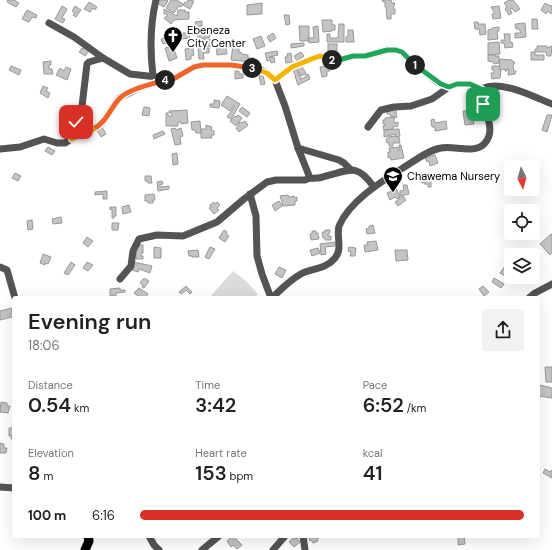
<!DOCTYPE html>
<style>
body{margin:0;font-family:"DM Sans",sans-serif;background:#f2f2f2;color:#222;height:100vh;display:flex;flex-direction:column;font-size:15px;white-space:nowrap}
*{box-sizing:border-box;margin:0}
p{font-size:13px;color:#767676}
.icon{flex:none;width:22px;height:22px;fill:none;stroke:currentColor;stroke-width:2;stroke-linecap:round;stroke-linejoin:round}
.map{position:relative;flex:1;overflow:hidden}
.side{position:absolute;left:12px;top:296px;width:528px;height:242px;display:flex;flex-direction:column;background:#fff;border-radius:4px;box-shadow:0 4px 16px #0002}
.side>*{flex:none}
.needle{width:26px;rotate:175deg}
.buttons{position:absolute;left:504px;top:160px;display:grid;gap:8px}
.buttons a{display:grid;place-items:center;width:36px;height:36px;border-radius:4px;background:#fff;box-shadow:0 4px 16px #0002;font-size:20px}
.pin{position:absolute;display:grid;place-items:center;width:34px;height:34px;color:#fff;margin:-17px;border-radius:8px;box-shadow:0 2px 6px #0006}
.km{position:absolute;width:20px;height:20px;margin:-10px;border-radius:50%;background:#222;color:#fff;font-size:11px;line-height:20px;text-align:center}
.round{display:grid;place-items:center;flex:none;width:42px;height:42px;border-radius:4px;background:#f2f2f2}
.summary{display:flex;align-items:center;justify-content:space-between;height:68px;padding:0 16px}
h1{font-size:22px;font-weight:600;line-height:30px}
.metrics{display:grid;grid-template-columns:repeat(3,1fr);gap:6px;height:68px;padding:4px 16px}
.metrics div{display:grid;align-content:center}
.metrics b{font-size:20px;font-weight:600}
.metrics small{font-size:11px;font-weight:400}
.metrics p{font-size:11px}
ul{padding:0 16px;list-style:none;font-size:13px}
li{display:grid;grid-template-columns:64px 48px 1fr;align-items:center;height:30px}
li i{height:10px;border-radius:5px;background:#d93025}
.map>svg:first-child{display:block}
</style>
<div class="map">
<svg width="552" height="550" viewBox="0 0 552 550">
<rect width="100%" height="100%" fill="#fff"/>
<path fill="#dbdbdb" d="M233 271 246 281 258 294 254 298H209Z"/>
<g fill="#c4c4c4" stroke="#989898">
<path d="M8 0H14L19 3 16 7 7 2Z"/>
<path d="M159 0H167L168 1 164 7 157 3Z"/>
<path d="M171 0H177L183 4 181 7 179 6 174 13 166 8Z"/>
<path d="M188 0 194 1 190 9 183 5 185 2 187 3Z"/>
<path d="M382 0H391L392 3H395L393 9H395V14H391V19H387L386 7H385V2H383Z"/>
<path d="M509 0H513L520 9 515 12 512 8 510 9 512 13 509 15 505 9 507 7 504 3Z"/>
<path d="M89 2 97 7 95 10 93 8 90 12 84 9Z"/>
<path d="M262 3V14L247 15V5Z"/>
<path d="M545 3 551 6 552 5V14L547 11 546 14 541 10Z"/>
<path d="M62 6 67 9 62 18 65 19 63 23 55 19Z"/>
<path d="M75 6 81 10 76 17 73 15 75 13 72 11Z"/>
<path d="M499 6 501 18 493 19 492 14H494V12L491 7Z"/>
<path d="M164 9 177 16 178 10H185V12H189V19L174 20 171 24 164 18 167 16V14H164Z"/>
<path d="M27 10 37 15 36 18 32 17 29 22 22 19Z"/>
<path d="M284 15H289L290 24 286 25Z"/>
<path d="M532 19H537L538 29H532Z"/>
<path d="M322 20H332V25H335V30H332V31L323 32Z"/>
<path d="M202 21V26L198 27 199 30 196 31 195 22Z"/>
<path d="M474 22H478V24H485L486 34 480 35 479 29H475Z"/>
<path d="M525 23 526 37 515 38V33H521L519 29H516L515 24Z"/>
<path d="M339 24H344V42H327V34H330V38H338Z"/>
<path d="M299 26H309V38H308V41H300Z"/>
<path d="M318 26 319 42 309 43 308 38H314L313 27Z"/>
<path d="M499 27V31H497L498 39 488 40V30L492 29V28Z"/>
<path d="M348 30H353L354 42H346V37L348 36Z"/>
<path d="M208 32 210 37 198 40V35Z"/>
<path d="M182 33H189L190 38 182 39Z"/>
<path d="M273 33 276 38 270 42 267 37Z"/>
<path d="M504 34H510V43L512 42 513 47 505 48 504 43H501V40H505Z"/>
<path d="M261 36 265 46 257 49 253 39Z"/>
<path d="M170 37 172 41 163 44 161 39Z"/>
<path d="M210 39 211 46 203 47 202 40Z"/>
<path d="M499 42 500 54 488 55V43Z"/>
<path d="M304 43V46L291 48V44Z"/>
<rect x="328" y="44" width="9" height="9"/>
<path d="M233 45H239V52L242 53V54L248 55V58H254V62L231 60Z"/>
<path d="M173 46 177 58 169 61 165 48Z"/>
<path d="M226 46 227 54 217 55 216 47Z"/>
<path d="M537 46H547V48L552 46 551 56H547L546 52H535V49H537Z"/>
<path d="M82 48 84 49 85 48 89 51 85 56 79 52Z"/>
<path d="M193 48 194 55 191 56V59L186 60 185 49Z"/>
<path d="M198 48H209V53H203L204 59H199Z"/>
<path d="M277 51 278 55 269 57 270 58 274 57 275 62 271 63 270 60 267 61 265 53Z"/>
<path d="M301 52 304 56 297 61 294 56Z"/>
<path d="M531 52H535V55H544V60H531Z"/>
<path d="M291 53 292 62 286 63 285 57H287V54Z"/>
<path d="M488 55H495V56H499V63L494 64 493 62 488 61Z"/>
<path d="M499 59 512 60 513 62H515L513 66 514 71H516L515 74 508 75 509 69H507V71H505V69L500 70Z"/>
<path d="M51 61V65H49V69H52L53 74H44L43 62Z"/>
<path d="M11 66 21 70 19 75 9 70Z"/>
<path d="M329 66 330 71H327V76L322 77 320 67Z"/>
<path d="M492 66H499L500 71H501L500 78 492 79 491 73H494V70H492Z"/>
<path d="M66 67 71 69 67 80 56 75 60 68 64 71Z"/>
<path d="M302 67 306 73 301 76 297 69Z"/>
<path d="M297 69 301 79 306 77 305 75 308 74 310 79 298 85 295 76H296L293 71Z"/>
<path d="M235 71H239V74H243V78L235 79Z"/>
<path d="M263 75 265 84 261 85 259 76Z"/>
<path d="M43 86 48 88 46 91 50 93 48 98 40 93Z"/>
<path d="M227 96 240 104 231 119 227 117 235 106 234 105 230 111 221 105Z"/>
<path d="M214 100 220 101 219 108 210 107V104H214Z"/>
<path d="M144 107 150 108 149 116 142 115Z"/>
<path d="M242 107 250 113 247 117 239 111Z"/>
<path d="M395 107 397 117 394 118V116L391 117 390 114H387V111Z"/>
<path d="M473 107V112H471V114L474 113 475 118H473L474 124 465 125 463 111H469V108Z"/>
<path d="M187 110 188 123 181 124V122H178V126H166V113H168V116H172V113H169V111Z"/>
<path d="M238 115 242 118 236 126 230 121 235 116 236 117Z"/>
<path d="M547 115H552L547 132 542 130Z"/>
<path d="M394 117V123L398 122V126L393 127V129L384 130 383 126 385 125V124H383V120H385V118Z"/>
<path d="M434 119 435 123 446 121 447 129 435 131V127H432L431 120Z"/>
<path d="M200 121 201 133H196L195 130H192L191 122Z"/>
<path d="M245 121 248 125 239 132 236 128 239 126 237 124 241 122 242 123Z"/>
<path d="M206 125 212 127 211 130 214 131V135H211L212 138H201V129H206Z"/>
<path d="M102 127 106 134 101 137 97 130Z"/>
<path d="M175 128 176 130 181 128 183 136 180 137 181 144 175 145 171 129Z"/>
<path d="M399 129 400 136 396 137 395 134 384 137V130Z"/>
<path d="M163 131 165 134 154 139 153 135Z"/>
<path d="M395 136 399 137 400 143H393V146H389V142L387 143 386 139 388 138V137Z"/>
<path d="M399 145H401L404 158 391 160 390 157 388 158V152H390L389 148 398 147V151L400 150Z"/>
<path d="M48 147 55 151 52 155 45 151Z"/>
<path d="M177 153 178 164 173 165 172 154Z"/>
<path d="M435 155 438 163 430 166 429 161 427 162 425 158Z"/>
<path d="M15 173 21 176 18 181 12 178Z"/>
<path d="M145 176H151L152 183H148V181H145Z"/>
<path d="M421 179 431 180V187H428V184H424V182L422 183Z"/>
<path d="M162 181 163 184 160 185V187L169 186V189L158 191 157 182Z"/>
<path d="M403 185H407L409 194 400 196V191L404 190Z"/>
<path d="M395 186 400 197 397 199 395 197 390 200 387 193 392 191 391 189Z"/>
<path d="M107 191V199H103V194L95 195V192Z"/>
<path d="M154 194 155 200H153V203H148V201H145V195Z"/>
<path d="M288 195 289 197 294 196 295 198 297 197V201H295V205L283 206 280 196Z"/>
<path d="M403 196 406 200 398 206 395 202Z"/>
<path d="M279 201 282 206 275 211 272 205Z"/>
<path d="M214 202 215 204 217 202 220 205 217 208 219 210 214 214 209 208 211 207 210 205Z"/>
<path d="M129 205 131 212 123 214 122 207Z"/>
<path d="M110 207H116V216H114V218H112V209L110 210Z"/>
<path d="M61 217 62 223 53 224 52 219Z"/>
<path d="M32 220 33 229 28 230 27 221Z"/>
<path d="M112 223H119L118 230H112Z"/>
<path d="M373 225 375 233 367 234 366 229 369 228V226Z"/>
<path d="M224 230 227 232 226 234 229 236 225 242 219 238Z"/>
<path d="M325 230H330V233L328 234V236H331V240H325V238H323L322 232H325Z"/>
<path d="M312 231H316V233H318L319 239 311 240 310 234H312Z"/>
<path d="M551 234 552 235V253L550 255 540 244Z"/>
<path d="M87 237 93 241 88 247 83 243Z"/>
<path d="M376 241 378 250 365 252 364 245H368L367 242Z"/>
<path d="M335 242V246L325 247 326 254 321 255 320 244Z"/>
<path d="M136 245H143V253H141V256H143V259H136Z"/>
<path d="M154 247 161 248V258H154Z"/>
<path d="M210 247 215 249 209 259 205 257Z"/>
<path d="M349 247 356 248 355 256H350L351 252 348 251Z"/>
<path d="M318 248 320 253 312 256 310 250Z"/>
<path d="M198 250 199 257H192V256H189L188 251Z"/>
<path d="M395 250H407L408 260 396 261Z"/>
<path d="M43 254 51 257 48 264 45 263V265L40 263Z"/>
<path d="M71 262 75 265 68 275 64 273Z"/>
<path d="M87 262 93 265 88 271 83 268Z"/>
<path d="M134 262 152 266 150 273 139 269 138 272 132 270Z"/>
<path d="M505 266 511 270V273L508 278 500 273Z"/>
<path d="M279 267 286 270 282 278 275 274Z"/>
<path d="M144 278 149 281 144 288 142 287 143 285 140 283Z"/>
<path d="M494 278 504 284 501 288 492 282Z"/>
<path d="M186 286 192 292 190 294 186 290 181 294 179 292Z"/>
<path d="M483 286 489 292 484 296 479 289Z"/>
<path d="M120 288V290H125V292L116 293V296H110V289Z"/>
<path d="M139 288 148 294 145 298H139L140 297 134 293Z"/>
<path d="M12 308V317L0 320V311Z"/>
<path d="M545 367H552V382H546Z"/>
<path d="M540 385 552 388V398L538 396Z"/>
<path d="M1 402 7 403V406H10L8 413 0 412Z"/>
<path d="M9 428H14V439H11L12 436H9Z"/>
<path d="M0 443 4 444V448H7L6 453H0Z"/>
<path d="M545 469 550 472 552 470V478L543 473Z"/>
<path d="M233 536 242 545 237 549 233 545 231 547 227 541Z"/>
<path d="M308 536H319V538L317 539 318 541 313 543 311 540 310 541Z"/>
<path d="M464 536 465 544 458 545V537Z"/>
<path d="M293 538 295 539 297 538 300 542 294 547 289 542Z"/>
</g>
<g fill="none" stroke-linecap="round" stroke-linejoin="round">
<defs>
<path id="major" d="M85 550 89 541 88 536"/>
</defs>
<use href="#major" stroke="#dbdbdb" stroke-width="10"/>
<g stroke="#545454" stroke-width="7">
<path d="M49 23 74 37 103 58 130 74 166 78"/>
<path d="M153 76C150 51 150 25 156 0"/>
<path d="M275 80 292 67 320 56 339 60 353 56H365L387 50H396L402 52 415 65 437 82 449 87"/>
<path d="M368 127 381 110 394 107 411 106 432 99 449 87 457 84H470L483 90"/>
<path d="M72 139 75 122 82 106 87 64 89 62 103 58"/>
<path d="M298 148 339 160 344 163 350 169"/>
<path d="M0 149 20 147 44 139 57 143H65L76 136 96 128 102 123 119 98 139 88 163 80 175 78 194 67 203 65H231L248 67 261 70 267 73 275 80 285 106 298 148 310 178C316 179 321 178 326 176 350 170 357 163 373 186"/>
<path d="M250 194 256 216 257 256 262 274 271 298"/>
<path d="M0 267 7 270 15 298"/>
<path d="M120 279 131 266 133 251 139 239 157 235 183 236 217 222 244 199 267 182 276 180H305L310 178"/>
<path d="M272 298C280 290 295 276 305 272 316 268 327 268 335 258 343 249 336 236 339 226 350 200 384 180 406 166 417 159 429 150 441 148 454 145 475 155 485 143 500 125 475 104 484 88 502 80 534 97 552 104"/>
<path d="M529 298 535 293 552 284"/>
<path d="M0 487 14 488"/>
<path d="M149 536 154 545 159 550"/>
<path d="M303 536 305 550"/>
<path d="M202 550 219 536"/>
<path d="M273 550 285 536"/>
</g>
<use href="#major" stroke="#000" stroke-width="9"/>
</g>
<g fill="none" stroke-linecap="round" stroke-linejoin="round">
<defs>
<path id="split-1" d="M415 65 441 84 449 87 457 84H470L483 90V104"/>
<path id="split-2" d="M332 60H339L353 56H365L387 50H396L402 52 415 65"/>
<path id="split-3" d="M252 68 267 73 275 80 292 67 314 58 320 56 332 60"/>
<path id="split-4" d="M165 80 175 78 194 67 203 65H231L252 68"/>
<path id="split-5" d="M93 129C106 123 110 109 119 99 128 89 152 84 165 80"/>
<path id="split-6" d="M76 122 72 139 93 129"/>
</defs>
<use href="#split-1" stroke="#fff" stroke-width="8"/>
<use href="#split-2" stroke="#fff" stroke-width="8"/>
<use href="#split-3" stroke="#fff" stroke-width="8"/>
<use href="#split-4" stroke="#fff" stroke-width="8"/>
<use href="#split-5" stroke="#fff" stroke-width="8"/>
<use href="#split-6" stroke="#fff" stroke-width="8"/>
<use href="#split-1" stroke="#22a559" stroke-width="5"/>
<use href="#split-2" stroke="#22a559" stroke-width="5"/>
<use href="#split-3" stroke="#f5b400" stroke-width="5"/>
<use href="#split-4" stroke="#f0652b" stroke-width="5"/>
<use href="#split-5" stroke="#f0652b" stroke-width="5"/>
<use href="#split-6" stroke="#f5b400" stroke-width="5"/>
</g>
<defs>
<symbol id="church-pin" viewBox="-11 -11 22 30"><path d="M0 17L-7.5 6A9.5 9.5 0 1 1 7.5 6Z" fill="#000" stroke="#fff"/><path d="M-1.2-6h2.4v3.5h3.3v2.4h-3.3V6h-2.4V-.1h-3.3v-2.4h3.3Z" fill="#fff"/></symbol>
<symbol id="school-pin" viewBox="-11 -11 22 30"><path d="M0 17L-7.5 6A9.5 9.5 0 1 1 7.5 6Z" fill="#000" stroke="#fff"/><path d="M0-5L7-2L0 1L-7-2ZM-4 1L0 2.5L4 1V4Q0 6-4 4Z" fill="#fff"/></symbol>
</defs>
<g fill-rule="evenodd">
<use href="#church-pin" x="162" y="25" width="22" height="30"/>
<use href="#school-pin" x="382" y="165" width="22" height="30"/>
</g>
<g text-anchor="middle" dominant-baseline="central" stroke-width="3.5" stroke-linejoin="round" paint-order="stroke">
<g font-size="11" fill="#000" stroke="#fff" text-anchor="start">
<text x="187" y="30">Ebeneza<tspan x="187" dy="13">City Center</tspan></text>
<text x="407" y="176">Chawema Nursery</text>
</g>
</g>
</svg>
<div class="buttons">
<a><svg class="needle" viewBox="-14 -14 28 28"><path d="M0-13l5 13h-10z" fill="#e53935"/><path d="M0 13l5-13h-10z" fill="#767676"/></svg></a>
<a><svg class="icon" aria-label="locate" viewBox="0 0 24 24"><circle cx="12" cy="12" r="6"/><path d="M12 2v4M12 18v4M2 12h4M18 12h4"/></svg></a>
<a><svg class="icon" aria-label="layers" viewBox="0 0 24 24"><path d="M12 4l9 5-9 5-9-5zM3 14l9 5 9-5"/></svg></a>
</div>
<div class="pin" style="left:483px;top:104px;background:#1e9e55"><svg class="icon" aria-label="arrive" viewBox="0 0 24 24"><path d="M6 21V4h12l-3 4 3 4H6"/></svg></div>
<div class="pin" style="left:76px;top:122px;background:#d93025"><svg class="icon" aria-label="check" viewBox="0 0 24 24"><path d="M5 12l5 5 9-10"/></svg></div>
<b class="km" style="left:415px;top:65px">1</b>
<b class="km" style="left:332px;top:60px">2</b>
<b class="km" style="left:252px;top:68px">3</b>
<b class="km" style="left:165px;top:80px">4</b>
<section class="side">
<div class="summary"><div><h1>Evening run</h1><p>18:06</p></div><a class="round"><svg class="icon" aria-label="share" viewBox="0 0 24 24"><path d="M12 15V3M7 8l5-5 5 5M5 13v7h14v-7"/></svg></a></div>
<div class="metrics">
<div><p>Distance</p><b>0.54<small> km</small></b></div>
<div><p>Time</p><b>3:42</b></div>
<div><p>Pace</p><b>6:52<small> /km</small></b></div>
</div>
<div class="metrics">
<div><p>Elevation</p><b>8<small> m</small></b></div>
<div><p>Heart rate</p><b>153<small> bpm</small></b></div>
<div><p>kcal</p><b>41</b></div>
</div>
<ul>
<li><b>100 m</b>6:16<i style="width:100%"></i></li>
</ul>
</section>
</div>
